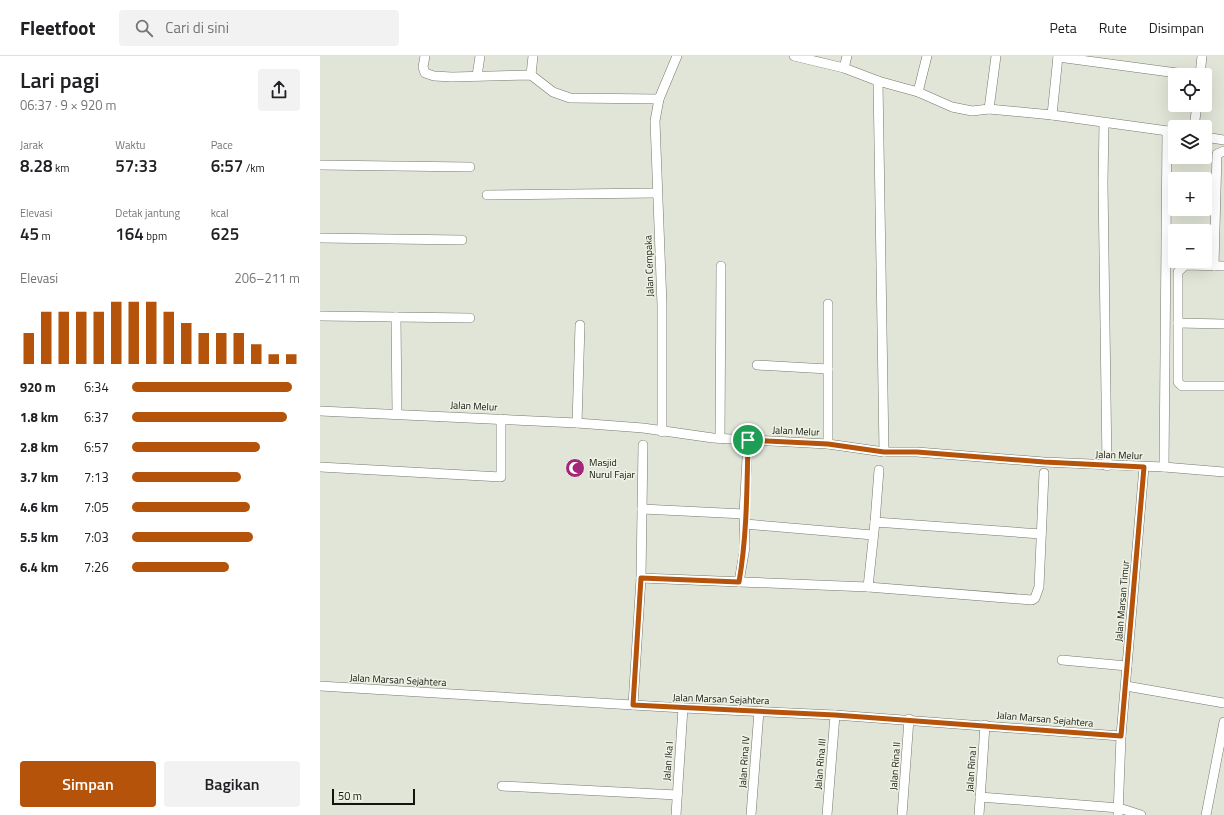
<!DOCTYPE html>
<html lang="id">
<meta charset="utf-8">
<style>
body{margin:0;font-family:"Titillium Web",sans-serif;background:#f2f2f2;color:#202124;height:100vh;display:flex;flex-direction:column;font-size:15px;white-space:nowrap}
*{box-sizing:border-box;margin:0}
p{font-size:13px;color:#757577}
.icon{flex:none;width:22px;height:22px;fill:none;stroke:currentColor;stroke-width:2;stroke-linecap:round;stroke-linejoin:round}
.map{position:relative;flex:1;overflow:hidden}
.sheet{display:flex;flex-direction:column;background:#fff;width:320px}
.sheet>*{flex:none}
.buttons{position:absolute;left:848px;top:12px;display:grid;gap:8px}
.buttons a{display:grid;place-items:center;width:44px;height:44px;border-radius:4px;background:#fff;box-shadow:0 4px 16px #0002;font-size:20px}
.scale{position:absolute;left:12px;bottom:10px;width:83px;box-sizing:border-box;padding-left:4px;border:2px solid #12140f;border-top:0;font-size:11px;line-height:14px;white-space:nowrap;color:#12140f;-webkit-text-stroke:3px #eef2e4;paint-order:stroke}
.pin{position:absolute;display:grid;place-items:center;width:34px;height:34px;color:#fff;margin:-17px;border:2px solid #fff;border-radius:50%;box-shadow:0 1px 4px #0007}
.round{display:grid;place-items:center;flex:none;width:42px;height:42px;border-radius:4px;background:#f2f2f2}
.head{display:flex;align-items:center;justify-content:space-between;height:68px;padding:0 20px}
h1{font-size:22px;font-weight:600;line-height:30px}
.stats{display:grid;grid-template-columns:repeat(3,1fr);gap:6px;height:68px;padding:4px 20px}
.stats div{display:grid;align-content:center}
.stats b{font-size:17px;font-weight:600}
.stats small{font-size:11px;font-weight:400}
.stats p{font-size:11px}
.chart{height:112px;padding:8px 20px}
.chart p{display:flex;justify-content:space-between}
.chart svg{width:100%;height:72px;margin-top:4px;stroke:#b45309;stroke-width:6}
.cta{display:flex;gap:8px;margin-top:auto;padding:8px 20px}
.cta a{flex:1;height:46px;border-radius:4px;background:#b45309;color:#fff;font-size:16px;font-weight:600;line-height:46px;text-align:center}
.cta a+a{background:#f2f2f2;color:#202124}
ul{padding:0 20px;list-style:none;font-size:13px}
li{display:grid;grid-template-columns:64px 48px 1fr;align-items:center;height:30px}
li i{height:10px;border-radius:5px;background:#b45309}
header{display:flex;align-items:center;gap:24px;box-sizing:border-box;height:56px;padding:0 20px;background:#fff;border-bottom:1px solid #e0e0e0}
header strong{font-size:19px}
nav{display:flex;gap:22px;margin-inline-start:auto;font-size:14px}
.search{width:280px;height:36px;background:#f2f2f2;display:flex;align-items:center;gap:10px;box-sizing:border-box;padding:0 14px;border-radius:4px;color:#757577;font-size:15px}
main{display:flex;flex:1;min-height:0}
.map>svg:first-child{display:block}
</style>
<header>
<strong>Fleetfoot</strong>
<div class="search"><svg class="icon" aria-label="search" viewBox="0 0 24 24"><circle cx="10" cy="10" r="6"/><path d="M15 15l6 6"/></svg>Cari di sini</div>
<nav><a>Peta</a><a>Rute</a><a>Disimpan</a></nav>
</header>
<main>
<section class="sheet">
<div class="head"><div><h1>Lari pagi</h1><p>06:37 · 9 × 920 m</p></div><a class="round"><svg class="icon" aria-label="share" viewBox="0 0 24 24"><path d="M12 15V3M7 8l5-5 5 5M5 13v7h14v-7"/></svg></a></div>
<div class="stats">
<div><p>Jarak</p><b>8.28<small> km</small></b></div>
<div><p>Waktu</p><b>57:33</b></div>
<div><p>Pace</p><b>6:57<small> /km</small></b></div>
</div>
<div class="stats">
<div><p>Elevasi</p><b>45<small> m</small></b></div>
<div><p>Detak jantung</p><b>164<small> bpm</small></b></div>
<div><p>kcal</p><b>625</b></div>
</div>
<div class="chart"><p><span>Elevasi</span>206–211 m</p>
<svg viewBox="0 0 160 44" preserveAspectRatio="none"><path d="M5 44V25M15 44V12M25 44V12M35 44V12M45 44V12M55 44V6M65 44V6M75 44V6M85 44V12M95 44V19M105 44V25M115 44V25M125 44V25M135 44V32M145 44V38M155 44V38"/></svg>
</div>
<ul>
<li><b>920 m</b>6:34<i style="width:95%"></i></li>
<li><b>1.8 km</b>6:37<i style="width:92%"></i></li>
<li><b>2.8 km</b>6:57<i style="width:76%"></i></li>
<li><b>3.7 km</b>7:13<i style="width:65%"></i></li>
<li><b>4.6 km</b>7:05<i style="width:70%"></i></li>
<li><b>5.5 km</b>7:03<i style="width:72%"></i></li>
<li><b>6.4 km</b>7:26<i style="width:58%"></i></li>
</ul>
<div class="cta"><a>Simpan</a><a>Bagikan</a></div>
</section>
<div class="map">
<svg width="904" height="759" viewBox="0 0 904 759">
<rect width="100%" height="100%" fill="#e1e5d7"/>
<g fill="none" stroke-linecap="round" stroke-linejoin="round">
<defs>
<g id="minor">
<path d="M105 0 103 11 105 17 114 20 132 21 211 19 233 36 250 42 339 43 357 0"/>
<path d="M474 0 524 12 558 25 598 36 632 51 652 55 669 53"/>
<path d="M676 0 669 53 732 59 855 76"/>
<path d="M738 1 872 19"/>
<path d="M524 12 527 0"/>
<path d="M211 19 213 0"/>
<path d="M880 19 882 0"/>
<path d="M157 20 160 0"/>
<path d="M558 25 564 396"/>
<path d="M598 36 607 0"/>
<path d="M339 43 335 65 342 249V376"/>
<path d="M732 59 738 0"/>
<path d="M784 67 783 127 787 410"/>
<path d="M874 71 877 49"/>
<path d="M885 81 904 84"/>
<path d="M0 109 150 111"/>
<path d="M167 139 337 137"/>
<path d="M0 182 142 184"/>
<path d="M894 210 897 98 904 95"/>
<path d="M904 210 865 209 858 216V326L862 330H904"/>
<path d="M0 260 76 261 77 357"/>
<path d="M76 261 150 262"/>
<path d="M858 267 904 268"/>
<path d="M437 309 508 313"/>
<path d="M0 355 257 367 323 372 393 382 508 388 564 396H597L724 406 844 411 904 416"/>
<path d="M257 367 260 269"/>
<path d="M400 383 401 210"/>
<path d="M508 388V248"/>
<path d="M0 411 181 421V363"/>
<path d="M844 411 847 75"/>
<path d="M322 453 424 458"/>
<path d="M555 466 559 414"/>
<path d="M425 468 553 479"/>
<path d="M321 522 548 531 712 544 715 542 719 531 724 417"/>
<path d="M419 526 425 491 424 458 428 384"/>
<path d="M548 531 555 466 721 478"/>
<path d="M742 604 807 610"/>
<path d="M0 630 363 652 515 659 801 680"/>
<path d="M806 630 904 647"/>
<path d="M313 649 321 522 323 389"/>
<path d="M182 730 357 739"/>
<path d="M660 741 799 752 821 759"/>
<path d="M356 759 363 652"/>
<path d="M431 759 439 655"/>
<path d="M507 759 515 659"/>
<path d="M582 759 589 663"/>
<path d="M659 759 665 669"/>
<path d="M798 759 801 680 824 411"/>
<path d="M886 759 904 666"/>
</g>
</defs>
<use href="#minor" stroke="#75796c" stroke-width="10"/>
<use href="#minor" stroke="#fff" stroke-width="9"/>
</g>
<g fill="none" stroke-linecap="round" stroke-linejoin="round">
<defs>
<path id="route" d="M428 384 508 388 564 396H597L724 406 824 411 801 680 515 659 313 649 321 522 419 526C427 480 427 431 428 384Z"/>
</defs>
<use href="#route" stroke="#fff" stroke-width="8"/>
<use href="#route" stroke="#b45309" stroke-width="5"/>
</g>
<defs>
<symbol id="mosque-disc" viewBox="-11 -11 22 22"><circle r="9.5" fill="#a52779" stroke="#eef2e4"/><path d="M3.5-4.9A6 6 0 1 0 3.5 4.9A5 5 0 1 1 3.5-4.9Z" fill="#fff"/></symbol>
</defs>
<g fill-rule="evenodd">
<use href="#mosque-disc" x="244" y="401" width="22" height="22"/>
</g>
<g text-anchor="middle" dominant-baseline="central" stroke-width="3" stroke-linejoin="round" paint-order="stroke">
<g font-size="10" fill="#12140f" stroke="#eef2e4">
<text transform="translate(329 210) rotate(-92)">Jalan Cempaka</text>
<text transform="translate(154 350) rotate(3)">Jalan Melur</text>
<text transform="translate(476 375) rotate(3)">Jalan Melur</text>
<text transform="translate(799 399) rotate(2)">Jalan Melur</text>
<text transform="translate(802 545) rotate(-85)">Jalan Marsan Timur</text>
<text transform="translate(78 624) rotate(3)">Jalan Marsan Sejahtera</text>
<text transform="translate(401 643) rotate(2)">Jalan Marsan Sejahtera</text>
<text transform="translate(725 663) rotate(5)">Jalan Marsan Sejahtera</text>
<text transform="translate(348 705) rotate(-86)">Jalan Ika I</text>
<text transform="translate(424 706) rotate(-86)">Jalan Rina IV</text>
<text transform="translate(500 708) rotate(-85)">Jalan Rina III</text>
<text transform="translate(575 710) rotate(-86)">Jalan Rina II</text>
<text transform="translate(651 713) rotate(-86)">Jalan Rina I</text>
</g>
<g font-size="10" fill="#12140f" stroke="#eef2e4" text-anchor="start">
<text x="269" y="406">Masjid<tspan x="269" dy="12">Nurul Fajar</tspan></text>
</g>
</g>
</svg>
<div class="buttons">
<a><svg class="icon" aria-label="locate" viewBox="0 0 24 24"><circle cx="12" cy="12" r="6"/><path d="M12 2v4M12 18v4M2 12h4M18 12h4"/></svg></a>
<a><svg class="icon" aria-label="layers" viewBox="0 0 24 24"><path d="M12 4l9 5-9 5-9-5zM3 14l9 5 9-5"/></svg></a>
<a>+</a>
<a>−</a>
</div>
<div class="scale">50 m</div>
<div class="pin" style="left:428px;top:384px;background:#1e9e55"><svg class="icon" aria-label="arrive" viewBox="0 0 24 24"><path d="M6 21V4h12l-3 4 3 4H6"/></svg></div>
</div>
</main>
